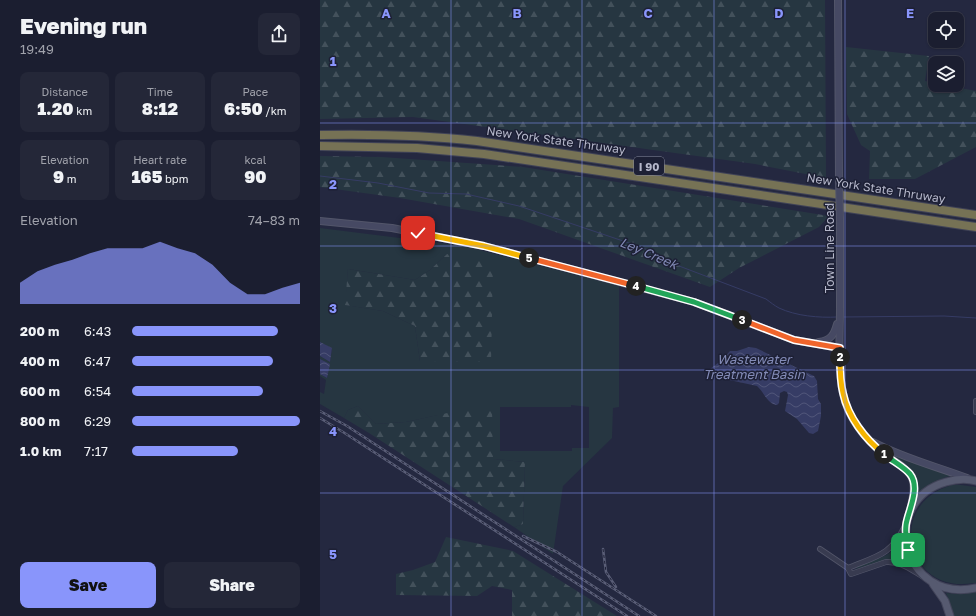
<!DOCTYPE html>
<meta charset="utf-8">
<style>
body{margin:0;font-family:"Golos Text",sans-serif;background:#242738;color:#f1f3f6;height:100vh;display:flex;flex-direction:column;font-size:15px;white-space:nowrap}
*{box-sizing:border-box;margin:0}
p{font-size:13px;color:#a0a2ab}
.icon{flex:none;width:22px;height:22px;fill:none;stroke:currentColor;stroke-width:2;stroke-linecap:round;stroke-linejoin:round}
.map{position:relative;flex:1;overflow:hidden}
.panel{display:flex;flex-direction:column;background:#1b1e30;width:320px}
.panel>*{flex:none}
.fabs{position:absolute;left:608px;top:12px;display:grid;gap:8px}
.fabs a{display:grid;place-items:center;width:36px;height:36px;border-radius:8px;background:#1b1e30;box-shadow:0 1px 3px #0004,0 0 0 1px #393c4c;font-size:20px}
.pin{position:absolute;display:grid;place-items:center;width:34px;height:34px;color:#fff;margin:-17px;border-radius:8px;box-shadow:0 2px 6px #0006}
.km{position:absolute;width:20px;height:20px;margin:-10px;border-radius:50%;background:#222;color:#fff;font-size:11px;line-height:20px;text-align:center}
.round{display:grid;place-items:center;flex:none;width:42px;height:42px;border-radius:8px;background:#242738}
.head{display:flex;align-items:center;justify-content:space-between;height:68px;padding:0 20px}
h1{font-size:22px;font-weight:800;line-height:30px}
.metrics{display:grid;grid-template-columns:repeat(3,1fr);gap:6px;height:68px;padding:4px 20px}
.metrics div{display:grid;align-content:center;border-radius:8px;background:#242738;text-align:center}
.metrics b{font-size:17px;font-weight:800}
.metrics small{font-size:11px;font-weight:400}
.metrics p{font-size:11px}
.chart{height:112px;padding:8px 20px}
.chart p{display:flex;justify-content:space-between}
.chart svg{width:100%;height:72px;margin-top:4px;fill:#8995fb;opacity:.7}
.button{display:flex;gap:8px;margin-top:auto;padding:8px 20px}
.button a{flex:1;height:46px;border-radius:8px;background:#8995fb;color:#111;font-size:16px;font-weight:800;line-height:46px;text-align:center}
.button a+a{background:#242738;color:#f1f3f6}
ul{padding:0 20px;list-style:none;font-size:13px}
li{display:grid;grid-template-columns:64px 48px 1fr;align-items:center;height:30px}
li i{height:10px;border-radius:5px;background:#8995fb}
main{display:flex;flex:1;min-height:0}
.map>svg:first-child{display:block}
</style>
<main>
<section class="panel">
<div class="head"><div><h1>Evening run</h1><p>19:49</p></div><a class="round"><svg class="icon" aria-label="share" viewBox="0 0 24 24"><path d="M12 15V3M7 8l5-5 5 5M5 13v7h14v-7"/></svg></a></div>
<div class="metrics">
<div><p>Distance</p><b>1.20<small> km</small></b></div>
<div><p>Time</p><b>8:12</b></div>
<div><p>Pace</p><b>6:50<small> /km</small></b></div>
</div>
<div class="metrics">
<div><p>Elevation</p><b>9<small> m</small></b></div>
<div><p>Heart rate</p><b>165<small> bpm</small></b></div>
<div><p>kcal</p><b>90</b></div>
</div>
<div class="chart"><p><span>Elevation</span>74–83 m</p>
<svg viewBox="0 0 160 44" preserveAspectRatio="none"><path d="M0 44V31L10 24L20 20L30 17L40 13L50 10L60 10L70 10L80 6L90 10L100 13L110 20L120 31L130 38L140 38L150 34L160 31V44z"/></svg>
</div>
<ul>
<li><b>200 m</b>6:43<i style="width:87%"></i></li>
<li><b>400 m</b>6:47<i style="width:84%"></i></li>
<li><b>600 m</b>6:54<i style="width:78%"></i></li>
<li><b>800 m</b>6:29<i style="width:100%"></i></li>
<li><b>1.0 km</b>7:17<i style="width:63%"></i></li>
</ul>
<div class="button"><a>Save</a><a>Share</a></div>
</section>
<div class="map">
<svg width="656" height="616" viewBox="0 0 656 616">
<defs>
<pattern id="forest-firs" width="22" height="20" patternUnits="userSpaceOnUse"><rect width="22" height="20" fill="#263641"/><path d="M5 1l3.5 6h-7zM16 11l3.5 6h-7z" fill="#43515b"/></pattern>
<pattern id="water-waves" width="16" height="10" patternUnits="userSpaceOnUse"><rect width="16" height="10" fill="#363c65"/><path d="M0 5q4-4 8 0t8 0" fill="none" stroke="#51567a"/></pattern>
</defs>
<rect width="100%" height="100%" fill="#242840"/>
<g fill="#263641" fill-rule="evenodd">
<path d="M0 228 144 246 299 286V407L293 408 292 438 243 486 233 554 194 527 203 524 205 462 173 459 119 415 86 422 56 424 38 406 28 410 24 418 0 404V392L4 394 6 380 0 376V374L7 378 9 364 0 359V356L10 362 12 349 0 342ZM127 254 100 361 95 326 63 311 26 305 28 269 95 280 110 270ZM251 405 269 407V448H252V451H180V407H251Z"/>
<path d="M571 455H572L631 476C616 479 606 487 596 498 596 494 597 490 597 486 596 470 583 463 571 455Z"/>
<path d="M632 485H641L656 487V583H654C586 595 565 504 632 485Z"/>
<path d="M581 542 592 567 578 560 567 559 536 569 537 567C552 560 571 557 581 542Z"/>
<path d="M656 592V616H633L630 603 626 593 640 594Z"/>
</g>
<g fill="url(#forest-firs)">
<path d="M0 0H505L506 178 435 164 93 117 0 119Z"/>
<path d="M526 47 609 56 605 81 615 83V85H624L656 91V147L595 179H549L550 151 541 145 527 114Z"/>
<path d="M0 156 61 157 203 167 509 216 499 227 419 268 390 287 199 219 80 198 0 187Z"/>
<path d="M127 254 173 264 171 362 100 361 95 326 63 311 25 305 28 269 95 280 110 270Z"/>
<path d="M38 406 56 424 86 422 155 407H172L173 459 205 462 203 524 194 527 49 433 24 418 28 410Z"/>
<path d="M126 537 193 551 297 616H192V590L172 586 157 596 76 595V574L93 570 115 562Z"/>
</g>
<g fill="url(#water-waves)">
<path d="M0 342 12 348 10 362 0 356Z"/>
<path d="M429 347 436 348 494 376 497 381 498 399 501 404V416L498 431 493 434 489 433 477 419 465 411 468 395 467 392 464 391 460 393 459 403 457 405C447 404 444 392 437 386L391 376 390 369 402 360 410 351H417Z"/>
<path d="M0 359 10 364 7 378 0 374Z"/>
</g>
<g fill="none" stroke-linecap="round" stroke-linejoin="round">
<g stroke="#363c65" stroke-width="1">
<path d="M0 176 58 183 109 193 146 194 199 206 324 248 338 258 446 299C450 302 455 306 459 308 476 316 499 318 517 317"/>
<path d="M523 317 624 316 656 318"/>
</g>
<defs>
<g id="street">
<path d="M656 401V412"/>
<path d="M500 549 528 568 531 574 566 562C580 561 590 569 602 576"/>
<path d="M528 568C557 556 570 556 585 526"/>
</g>
<g id="secondary">
<path d="M518 0 519 180"/>
<path d="M520 219C520 249 520 278 520 308 520 338 516 382 528 410 535 425 547 440 560 451 569 459 587 466 592 478 596 488 592 500 590 511"/>
<path d="M0 221 72 228 164 246 374 302 474 340 520 348"/>
<path d="M499 342C511 340 514 335 517 324"/>
<path d="M553 442C583 458 615 466 647 478"/>
</g>
<g id="primary">
<path d="M656 481C646 478 636 479 626 482 558 501 582 604 656 588"/>
<path d="M613 584 625 601 630 616"/>
</g>
<g id="highway">
<path d="M0 135C52 134 104 135 157 141L656 215"/>
<path d="M0 146 97 148 164 154 656 227"/>
</g>
</defs>
<use href="#street" stroke="#53566a" stroke-width="6"/>
<use href="#secondary" stroke="#53566a" stroke-width="8"/>
<use href="#primary" stroke="#424459" stroke-width="9"/>
<use href="#highway" stroke="#404357" stroke-width="10"/>
<use href="#street" stroke="#383b50" stroke-width="4.5"/>
<use href="#secondary" stroke="#464963" stroke-width="6"/>
<use href="#primary" stroke="#565a70" stroke-width="7"/>
<use href="#highway" stroke="#767255" stroke-width="8"/>
<defs>
<g id="rail">
<path d="M0 411 27 426 319 616"/>
<path d="M0 418 23 432 307 616"/>
<path d="M203 536 237 552 336 616"/>
<path d="M283 549 286 572 296 587"/>
</g>
</defs>
<use href="#rail" stroke="#5a5e77" stroke-width="2.5"/>
<use href="#rail" stroke="#1d2035" stroke-width="1" stroke-dasharray="3" stroke-linecap="butt"/>
<defs>
<path id="secondary-bridge" d="M519 180 520 219"/>
</defs>
<use href="#secondary-bridge" stroke="#53566a" stroke-width="8" stroke-linecap="butt"/>
<use href="#secondary-bridge" stroke="#464963" stroke-width="6"/>
</g>
<g fill="none" stroke-linecap="round" stroke-linejoin="round">
<defs>
<path id="split-1" d="M564 454C572 461 583 466 590 474 601 488 588 511 586 525 585 534 586 541 588 550"/>
<path id="split-2" d="M520 357C520 369 520 381 523 393 528 417 545 439 564 454"/>
<path id="split-3" d="M422 320 474 340 520 348V357"/>
<path id="split-4" d="M316 286 374 302 422 320"/>
<path id="split-5" d="M209 258 316 286"/>
<path id="split-6" d="M98 233 164 246 209 258"/>
</defs>
<use href="#split-1" stroke="#fff" stroke-width="8"/>
<use href="#split-2" stroke="#fff" stroke-width="8"/>
<use href="#split-3" stroke="#fff" stroke-width="8"/>
<use href="#split-4" stroke="#fff" stroke-width="8"/>
<use href="#split-5" stroke="#fff" stroke-width="8"/>
<use href="#split-6" stroke="#fff" stroke-width="8"/>
<use href="#split-1" stroke="#22a559" stroke-width="5"/>
<use href="#split-2" stroke="#f5b400" stroke-width="5"/>
<use href="#split-3" stroke="#f0652b" stroke-width="5"/>
<use href="#split-4" stroke="#22a559" stroke-width="5"/>
<use href="#split-5" stroke="#f0652b" stroke-width="5"/>
<use href="#split-6" stroke="#f5b400" stroke-width="5"/>
</g>
<path fill="none" stroke="#8995fb" stroke-width="1" stroke-opacity="0.55" d="M131 0V616M262 0V616M394 0V616M525 0V616M0 123H656M0 246H656M0 370H656M0 493H656"/>
<g text-anchor="middle" dominant-baseline="central" stroke-width="3" stroke-linejoin="round" paint-order="stroke">
<rect fill="#1d2035" stroke="#878a9d" stroke-width="1" x="314" y="157" width="30" height="18" rx="3"/>
<g font-size="11" font-weight="bold" fill="#b5b7ca">
<text x="329" y="166">I 90</text>
</g>
<g font-size="12" fill="#b5b7ca" stroke="#1d2035">
<text transform="translate(236 140) rotate(8)">New York State Thruway</text>
<text transform="translate(556 188) rotate(9)">New York State Thruway</text>
<text transform="translate(509 248) rotate(-90)">Town Line Road</text>
</g>
<g font-size="13" font-style="italic" fill="#838bb7" stroke="#1d2035">
<text transform="translate(329 253) rotate(23)">Ley Creek</text>
<text x="434" y="359">Wastewater<tspan x="434" dy="15">Treatment Basin</tspan></text>
</g>
</g>
<g font-size="13" text-anchor="middle" font-weight="bold" fill="#8995fb" stroke="#1d2035" stroke-width="3" stroke-linejoin="round" paint-order="stroke">
<text x="66" y="18">A</text>
<text x="197" y="18">B</text>
<text x="328" y="18">C</text>
<text x="459" y="18">D</text>
<text x="590" y="18">E</text>
<text x="13" y="66">1</text>
<text x="13" y="189">2</text>
<text x="13" y="313">3</text>
<text x="13" y="436">4</text>
<text x="13" y="559">5</text>
</g>
</svg>
<div class="fabs">
<a><svg class="icon" aria-label="locate" viewBox="0 0 24 24"><circle cx="12" cy="12" r="6"/><path d="M12 2v4M12 18v4M2 12h4M18 12h4"/></svg></a>
<a><svg class="icon" aria-label="layers" viewBox="0 0 24 24"><path d="M12 4l9 5-9 5-9-5zM3 14l9 5 9-5"/></svg></a>
</div>
<div class="pin" style="left:588px;top:550px;background:#1e9e55"><svg class="icon" aria-label="arrive" viewBox="0 0 24 24"><path d="M6 21V4h12l-3 4 3 4H6"/></svg></div>
<div class="pin" style="left:98px;top:233px;background:#d93025"><svg class="icon" aria-label="check" viewBox="0 0 24 24"><path d="M5 12l5 5 9-10"/></svg></div>
<b class="km" style="left:564px;top:454px">1</b>
<b class="km" style="left:520px;top:357px">2</b>
<b class="km" style="left:422px;top:320px">3</b>
<b class="km" style="left:316px;top:286px">4</b>
<b class="km" style="left:209px;top:258px">5</b>
</div>
</main>
